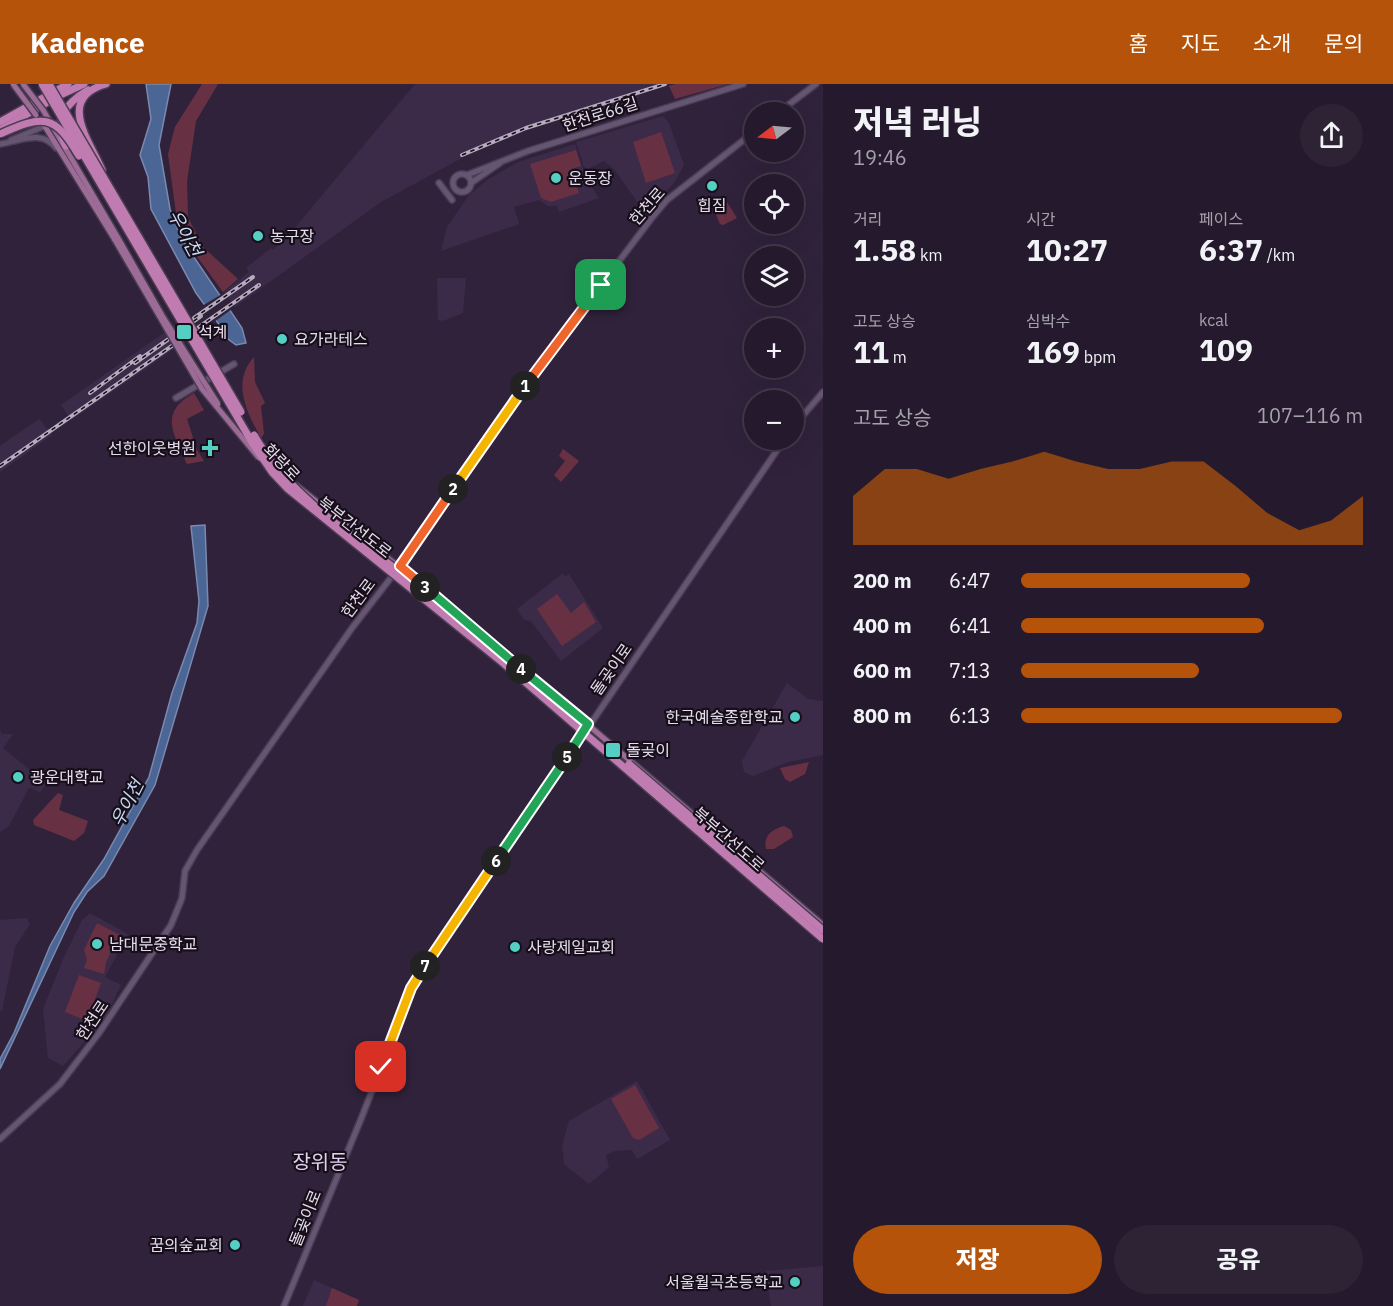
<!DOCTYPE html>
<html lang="ko">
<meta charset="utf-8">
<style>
body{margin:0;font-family:"IBM Plex Sans","Noto Sans KR",sans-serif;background:#2d2335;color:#f1f3f6;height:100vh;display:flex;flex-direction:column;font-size:22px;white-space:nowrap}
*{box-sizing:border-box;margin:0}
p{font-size:20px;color:#a3a1aa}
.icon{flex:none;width:33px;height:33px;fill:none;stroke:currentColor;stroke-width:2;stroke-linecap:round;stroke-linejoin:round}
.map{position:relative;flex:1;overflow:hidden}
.panel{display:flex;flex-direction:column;background:#251a2d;width:570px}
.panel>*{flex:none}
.needle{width:39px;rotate:254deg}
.buttons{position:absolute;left:744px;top:18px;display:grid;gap:12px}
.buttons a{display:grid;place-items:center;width:60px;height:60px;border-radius:50%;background:#251a2d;box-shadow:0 6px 24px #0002,0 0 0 2px #423849;font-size:30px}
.pin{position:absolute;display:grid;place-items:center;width:51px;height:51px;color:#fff;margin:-26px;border-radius:12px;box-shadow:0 3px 9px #0006}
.km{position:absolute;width:30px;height:30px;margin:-15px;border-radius:50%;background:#222;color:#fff;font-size:16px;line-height:30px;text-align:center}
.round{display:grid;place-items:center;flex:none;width:63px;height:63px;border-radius:32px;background:#2d2335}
.summary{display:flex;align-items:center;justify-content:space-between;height:102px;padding:0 30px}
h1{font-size:33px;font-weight:800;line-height:45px}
.figures{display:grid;grid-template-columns:repeat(3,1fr);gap:9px;height:102px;padding:6px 30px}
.figures div{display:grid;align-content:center}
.figures b{font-size:30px;font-weight:800}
.figures small{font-size:16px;font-weight:400}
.figures p{font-size:16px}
.chart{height:168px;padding:12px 30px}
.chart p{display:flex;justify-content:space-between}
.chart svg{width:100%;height:108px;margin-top:6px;fill:#b45309;opacity:.7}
.primary-button{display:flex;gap:12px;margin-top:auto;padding:12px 30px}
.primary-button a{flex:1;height:69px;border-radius:36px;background:#b45309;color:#fff;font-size:24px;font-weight:800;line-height:69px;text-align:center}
.primary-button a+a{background:#2d2335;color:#f1f3f6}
ul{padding:0 30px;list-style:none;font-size:20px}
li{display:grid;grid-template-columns:96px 72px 1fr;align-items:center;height:45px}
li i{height:15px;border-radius:8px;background:#b45309}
header{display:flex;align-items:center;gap:36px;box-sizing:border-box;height:84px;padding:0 30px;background:#b45309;color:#fff}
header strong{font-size:28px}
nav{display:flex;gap:33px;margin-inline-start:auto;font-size:21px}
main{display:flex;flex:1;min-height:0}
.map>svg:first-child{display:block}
</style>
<header>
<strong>Kadence</strong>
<nav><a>홈</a><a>지도</a><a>소개</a><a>문의</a></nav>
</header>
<main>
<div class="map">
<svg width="823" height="1222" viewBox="0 0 823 1222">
<rect width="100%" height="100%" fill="#31223c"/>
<g fill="#3c2a49">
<path d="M415 0H671L506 53 462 74 381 118 235 223 224 208 249 188 246 184 271 164 273 166 294 145Z"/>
<path d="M663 32 669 39 684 81 674 99 645 129 614 85 604 77 588 85 584 83 576 58Z"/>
<path d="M575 60 586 94 599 114 559 128 557 122H548L539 116 514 123 519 140 441 167 447 143 469 111 487 96 518 78Z"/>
<path d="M437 194H466L463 229 443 237 438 236Z"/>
<path d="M174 242 184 258 71 336 61 321Z"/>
<path d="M39 335 52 351 0 388V362Z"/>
<path d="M563 489 564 493 569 490 603 544 561 577 531 537 524 536 517 525Z"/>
<path d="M787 599 808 615 823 617V671L788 678 753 692 744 688 742 677Z"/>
<path d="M0 646 2 650H13L3 664 47 700 40 708 29 704 9 742 0 748Z"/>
<path d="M90 829 128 850 105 893 121 901 106 933 63 982 48 974 43 925 63 875 82 836Z"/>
<path d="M27 834 30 840 15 863 2 927 0 926V836Z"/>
<path d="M637 997 670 1056 637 1075 632 1066 615 1067 606 1071 609 1083 589 1100 564 1080 562 1061 569 1037Z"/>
<path d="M823 1182V1222H771L766 1187Z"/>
<path d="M314 1196 359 1216 357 1222H303Z"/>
</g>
<g fill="#683143">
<path d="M202 0H218L196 37 187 97 188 133 203 163 238 195 223 208 190 163 176 129 168 70 175 43Z"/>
<path d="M675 0H728L675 15 669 2Z"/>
<path d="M661 48 675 89 646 99 633 58Z"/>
<path d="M576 66 581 82 571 85 579 109 551 118 541 114 530 80Z"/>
<path d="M725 115 737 134 723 141 720 140 712 121Z"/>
<path d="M254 273 255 298 265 319 261 322 264 350 261 354C247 329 231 298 254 273Z"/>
<path d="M194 309 204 326 187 335 197 366 204 377 187 380C174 349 158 329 194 309Z"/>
<path d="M563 365 579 377 561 398 554 391 565 377 559 372Z"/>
<path d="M557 510 571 529 584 518 596 538 562 562 537 525Z"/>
<path d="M809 678 805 690 790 698 785 695 780 684Z"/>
<path d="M58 709 63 711 59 726 88 737 84 749 74 757 34 741 33 736Z"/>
<path d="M784 742 791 746 793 753 774 765H766C763 751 773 745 784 742Z"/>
<path d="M97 839 120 851 106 878 104 890 84 884 87 876 84 866Z"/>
<path d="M79 891 101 899 87 937 65 928Z"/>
<path d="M635 1001 659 1044 639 1056 633 1054 611 1015Z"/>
<path d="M332 1204 359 1216 357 1222H326Z"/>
</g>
<g fill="#4b6595" stroke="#7a89af" stroke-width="1.5">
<path d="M146 0H171L159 61 170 125 181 154 242 244 246 259 236 261 228 255 226 250 196 209 151 125 148 93 140 71 151 35Z"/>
<path d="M205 441 208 522 155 701 104 792 87 808 74 828 0 985V975L14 949 50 862 74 819 104 775 149 693 172 609 197 539 199 517 191 442Z"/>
</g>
<path fill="#31223c" d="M222 210 232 225 214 238 202 222Z"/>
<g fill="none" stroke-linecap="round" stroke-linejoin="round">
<defs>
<g id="secondary">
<path d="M779 28 816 0"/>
<path d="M11 56 45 42"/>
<path d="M0 60C21 57 41 45 56 64"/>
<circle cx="462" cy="99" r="9"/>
<path d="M467 91 528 67 743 0"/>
<path d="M439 99 452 116"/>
<path d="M471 99 500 79"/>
<path d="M176 314 234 280"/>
<path d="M794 342 823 308"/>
<path d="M0 1055 60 1000 99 949 171 841 182 814 185 787 197 766 352 544 400 482 514 316 651 135 667 116 754 48"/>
<path d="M284 1222 361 1035 414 899 784 356"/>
</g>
<g id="primary">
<path d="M43 26 118 154"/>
<path d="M41 36 115 156"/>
<path d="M297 402 433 510"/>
<path d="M560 617 823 841"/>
</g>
<g id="highway">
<path d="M0 38 68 0"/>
<path d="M0 46 58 12 84 0"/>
<path d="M66 62C53 35 66 19 88 6"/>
<path d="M102 86C89 56 56 14 106 0"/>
</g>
</defs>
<use href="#secondary" stroke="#4a3d53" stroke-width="8"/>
<use href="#primary" stroke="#4a3d53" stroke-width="8"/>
<use href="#highway" stroke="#4a3d53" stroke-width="10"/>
<use href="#secondary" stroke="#665572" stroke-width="5"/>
<use href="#primary" stroke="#9c6c97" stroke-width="5"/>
<use href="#highway" stroke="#c07cb0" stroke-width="7"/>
<defs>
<g id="rail">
<path d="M462 71 526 44 665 0"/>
<path d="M194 234 253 193"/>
<path d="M135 279 201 232"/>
<path d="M90 309 140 272"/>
<path d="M0 382 259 201"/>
</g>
</defs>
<use href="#rail" stroke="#b7acbf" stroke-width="4"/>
<use href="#rail" stroke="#160f1a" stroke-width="1.5" stroke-dasharray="4.5" stroke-linecap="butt"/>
<defs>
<g id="primary-bridge">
<path d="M13 0 36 31"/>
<path d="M23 0 43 26"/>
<path d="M118 154 163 233 218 320"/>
<path d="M115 156 202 305 259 374"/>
</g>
<g id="highway-bridge">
<path d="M42 0 253 360 272 388 288 405 502 578 823 855"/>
<path d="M49 0 241 328"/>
<path d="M0 50C43 31 54 29 79 72"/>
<path d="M254 351C289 414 365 460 421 504 469 542 515 582 561 622"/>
<path d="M629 680 823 846"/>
</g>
</defs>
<use href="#primary-bridge" stroke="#4a3d53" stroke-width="8" stroke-linecap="butt"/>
<use href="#highway-bridge" stroke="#4a3d53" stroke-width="10" stroke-linecap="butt"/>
<use href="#primary-bridge" stroke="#9c6c97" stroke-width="5"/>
<use href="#highway-bridge" stroke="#c07cb0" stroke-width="7"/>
</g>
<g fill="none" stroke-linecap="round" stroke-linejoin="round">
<defs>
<path id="split-1" d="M525 302 601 201"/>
<path id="split-2" d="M453 405 525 302"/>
<path id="split-3" d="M425 503 400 482 453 405"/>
<path id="split-4" d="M425 503 521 585"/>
<path id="split-5" d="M521 585 588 640 567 673"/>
<path id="split-6" d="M496 777 567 673"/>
<path id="split-7" d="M425 882 496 777"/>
<path id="split-8" d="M381 983 411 904 425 882"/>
</defs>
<use href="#split-1" stroke="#fff" stroke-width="12"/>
<use href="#split-2" stroke="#fff" stroke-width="12"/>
<use href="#split-3" stroke="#fff" stroke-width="12"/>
<use href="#split-4" stroke="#fff" stroke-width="12"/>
<use href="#split-5" stroke="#fff" stroke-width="12"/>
<use href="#split-6" stroke="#fff" stroke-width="12"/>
<use href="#split-7" stroke="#fff" stroke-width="12"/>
<use href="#split-8" stroke="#fff" stroke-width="12"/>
<use href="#split-1" stroke="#f0652b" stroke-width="8"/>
<use href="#split-2" stroke="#f5b400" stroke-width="8"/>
<use href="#split-3" stroke="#f0652b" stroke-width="8"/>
<use href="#split-4" stroke="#22a559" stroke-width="8"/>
<use href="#split-5" stroke="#22a559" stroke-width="8"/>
<use href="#split-6" stroke="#22a559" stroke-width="8"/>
<use href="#split-7" stroke="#f5b400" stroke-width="8"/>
<use href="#split-8" stroke="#f5b400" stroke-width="8"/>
</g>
<g fill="#55cec4" stroke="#160f1a" stroke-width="2">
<circle cx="556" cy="94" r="6"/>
<circle cx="712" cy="102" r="6"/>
<circle cx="258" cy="152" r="6"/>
<rect x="176" y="240" width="16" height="16" rx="3"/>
<circle cx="282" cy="255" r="6"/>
<path d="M207 355h6v6h6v6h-6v6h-6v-6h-6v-6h6z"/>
<circle cx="795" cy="633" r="6"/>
<rect x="605" y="658" width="16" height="16" rx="3"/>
<circle cx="18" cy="693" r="6"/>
<circle cx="97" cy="860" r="6"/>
<circle cx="515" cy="863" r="6"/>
<circle cx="235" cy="1161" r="6"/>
<circle cx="795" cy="1198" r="6"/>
</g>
<g text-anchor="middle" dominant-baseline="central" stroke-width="4.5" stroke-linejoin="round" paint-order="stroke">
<g font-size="16" fill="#e6dced" stroke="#160f1a">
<text transform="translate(600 30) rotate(-18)">한천로66길</text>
<text transform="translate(647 122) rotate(-49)">한천로</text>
<text transform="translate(282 378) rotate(46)">화랑로</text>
<text transform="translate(355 443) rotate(38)">북부간선도로</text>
<text transform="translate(358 514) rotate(-53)">한천로</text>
<text transform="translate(611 585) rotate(-55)">돌곶이로</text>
<text transform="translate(729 755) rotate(41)">북부간선도로</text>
<text transform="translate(92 936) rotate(-56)">한천로</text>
<text transform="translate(305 1134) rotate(-68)">돌곶이로</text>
</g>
<g font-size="16" fill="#e6dced" stroke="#160f1a" text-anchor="start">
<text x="568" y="94">운동장</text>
<text x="712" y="121" text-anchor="middle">힙짐</text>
<text x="270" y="152">농구장</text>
<text x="198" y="248">석계</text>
<text x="294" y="255">요가라테스</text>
<text x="196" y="364" text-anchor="end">선한이웃병원</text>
<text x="783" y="633" text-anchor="end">한국예술종합학교</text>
<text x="626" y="666">돌곶이</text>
<text x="30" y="693">광운대학교</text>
<text x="109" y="860">남대문중학교</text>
<text x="527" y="863">사랑제일교회</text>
<text x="223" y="1161" text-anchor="end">꿈의숲교회</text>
<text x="783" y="1198" text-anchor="end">서울월곡초등학교</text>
</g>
<g font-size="18" font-style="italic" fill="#c8d9f6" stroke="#160f1a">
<text transform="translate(185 149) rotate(62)">우이천</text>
<text transform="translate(127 719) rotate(-63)">우이천</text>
</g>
<g font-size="20" fill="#e3cff1" stroke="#160f1a">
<text x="320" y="1077">장위동</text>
</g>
</g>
</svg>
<div class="buttons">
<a><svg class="needle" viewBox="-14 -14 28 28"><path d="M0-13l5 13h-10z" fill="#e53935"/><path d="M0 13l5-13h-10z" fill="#a3a1aa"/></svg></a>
<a><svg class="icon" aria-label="locate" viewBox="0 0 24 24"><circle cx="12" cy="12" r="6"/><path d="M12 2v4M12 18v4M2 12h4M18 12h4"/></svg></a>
<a><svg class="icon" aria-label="layers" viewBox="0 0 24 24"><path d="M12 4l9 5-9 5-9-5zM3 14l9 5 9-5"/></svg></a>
<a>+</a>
<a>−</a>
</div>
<div class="pin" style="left:601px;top:201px;background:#1e9e55"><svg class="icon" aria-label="arrive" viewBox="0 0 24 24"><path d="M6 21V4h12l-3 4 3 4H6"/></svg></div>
<div class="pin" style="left:381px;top:983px;background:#d93025"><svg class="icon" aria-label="check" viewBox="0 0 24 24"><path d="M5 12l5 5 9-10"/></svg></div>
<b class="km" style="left:525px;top:302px">1</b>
<b class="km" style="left:453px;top:405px">2</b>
<b class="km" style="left:425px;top:503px">3</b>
<b class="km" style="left:521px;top:585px">4</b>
<b class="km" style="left:567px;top:673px">5</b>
<b class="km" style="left:496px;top:777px">6</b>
<b class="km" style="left:425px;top:882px">7</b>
</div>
<section class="panel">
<div class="summary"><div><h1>저녁 러닝</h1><p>19:46</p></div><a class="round"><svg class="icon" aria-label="share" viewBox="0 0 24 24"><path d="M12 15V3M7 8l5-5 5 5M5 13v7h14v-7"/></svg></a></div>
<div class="figures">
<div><p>거리</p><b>1.58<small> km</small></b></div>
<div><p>시간</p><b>10:27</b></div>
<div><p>페이스</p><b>6:37<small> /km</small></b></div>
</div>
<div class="figures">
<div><p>고도 상승</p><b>11<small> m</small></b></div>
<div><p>심박수</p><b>169<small> bpm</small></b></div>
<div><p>kcal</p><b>109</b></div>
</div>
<div class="chart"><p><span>고도 상승</span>107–116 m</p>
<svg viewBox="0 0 160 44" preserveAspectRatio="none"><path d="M0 44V24L10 13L20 13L30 17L40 13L50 10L60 6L70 10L80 13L90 13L100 10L110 10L120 20L130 31L140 38L150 34L160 24V44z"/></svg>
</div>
<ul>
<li><b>200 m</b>6:47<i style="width:67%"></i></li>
<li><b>400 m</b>6:41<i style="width:71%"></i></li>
<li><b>600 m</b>7:13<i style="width:52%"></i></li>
<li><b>800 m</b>6:13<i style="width:94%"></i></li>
</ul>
<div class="primary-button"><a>저장</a><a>공유</a></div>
</section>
</main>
